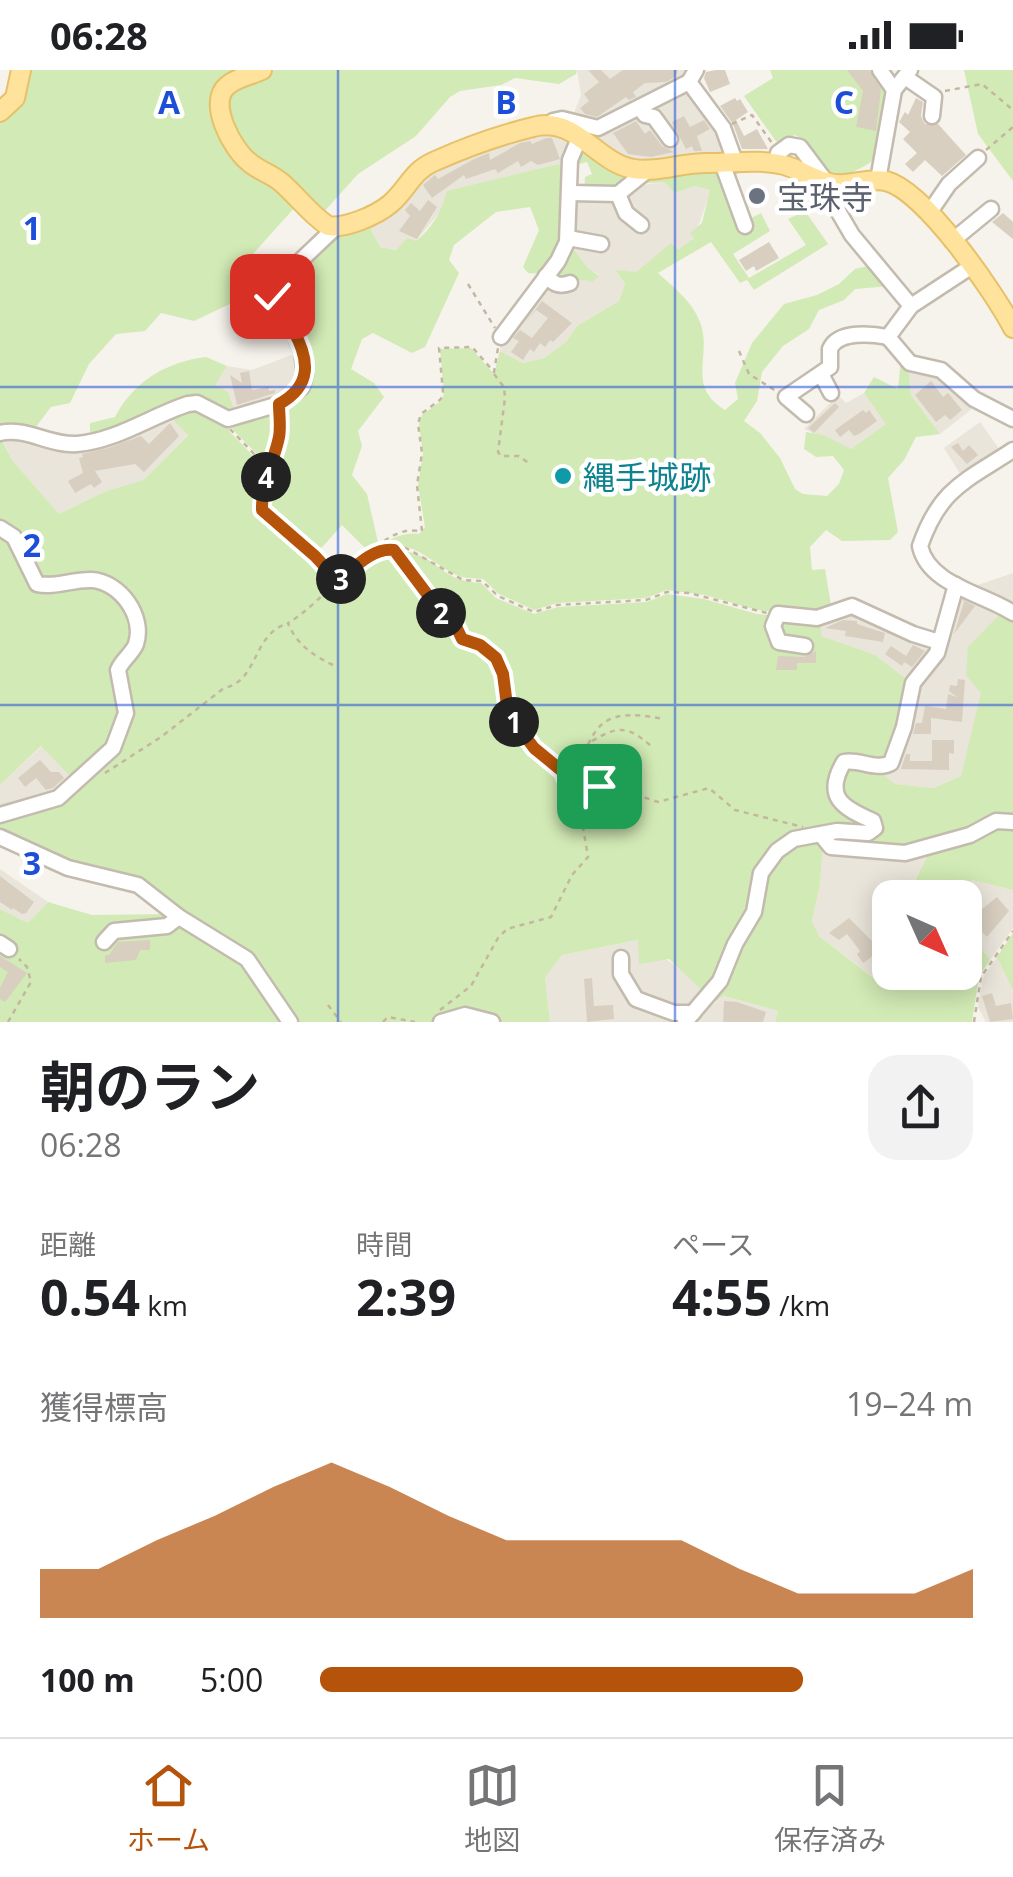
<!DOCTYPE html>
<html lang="ja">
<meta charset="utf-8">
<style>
body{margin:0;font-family:"Open Sans","Noto Sans JP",sans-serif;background:#f2f2f2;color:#202124;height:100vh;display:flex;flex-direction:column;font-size:38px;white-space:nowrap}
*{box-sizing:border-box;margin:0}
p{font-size:32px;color:#757577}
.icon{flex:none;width:55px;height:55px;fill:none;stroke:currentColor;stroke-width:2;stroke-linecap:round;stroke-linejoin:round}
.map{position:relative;height:952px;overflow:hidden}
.sheet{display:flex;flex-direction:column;background:#fff;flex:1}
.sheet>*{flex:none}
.needle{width:65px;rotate:135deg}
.tools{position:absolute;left:872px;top:810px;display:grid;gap:20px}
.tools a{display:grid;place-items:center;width:110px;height:110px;border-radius:20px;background:#fff;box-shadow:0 5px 25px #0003;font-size:50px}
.pin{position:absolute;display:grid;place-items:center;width:85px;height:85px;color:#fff;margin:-42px;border-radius:20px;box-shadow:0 5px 15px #0006}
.km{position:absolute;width:50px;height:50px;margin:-25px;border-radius:50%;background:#222;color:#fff;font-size:28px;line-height:50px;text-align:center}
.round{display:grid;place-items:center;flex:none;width:105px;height:105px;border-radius:30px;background:#f2f2f2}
.headline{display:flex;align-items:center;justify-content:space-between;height:170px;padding:0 40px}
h1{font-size:55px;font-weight:700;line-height:75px}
.metrics{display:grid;grid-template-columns:repeat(3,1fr);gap:15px;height:170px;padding:10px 40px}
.metrics div{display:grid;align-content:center}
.metrics b{font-size:50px;font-weight:700}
.metrics small{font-size:28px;font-weight:400}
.metrics p{font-size:28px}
.chart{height:280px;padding:20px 40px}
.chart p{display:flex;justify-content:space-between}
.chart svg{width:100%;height:180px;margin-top:10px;fill:#b45309;opacity:.7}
ul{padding:0 40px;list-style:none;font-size:32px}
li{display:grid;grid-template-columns:160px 120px 1fr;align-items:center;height:75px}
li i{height:25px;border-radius:12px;background:#b45309}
.status{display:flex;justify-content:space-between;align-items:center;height:70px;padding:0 50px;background:#fff;direction:ltr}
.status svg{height:28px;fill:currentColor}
.dock{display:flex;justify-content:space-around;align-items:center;height:140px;border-top:2px solid #e0e0e0;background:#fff;font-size:28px;color:#757577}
.dock a{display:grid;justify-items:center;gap:5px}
.dock .selected{color:#b45309}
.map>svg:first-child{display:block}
</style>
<div class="status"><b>06:28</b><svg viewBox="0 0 49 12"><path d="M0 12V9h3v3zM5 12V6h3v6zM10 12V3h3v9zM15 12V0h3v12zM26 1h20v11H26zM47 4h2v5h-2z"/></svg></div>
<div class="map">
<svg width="1013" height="952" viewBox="0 0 1013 952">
<rect width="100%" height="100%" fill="#f6f3ec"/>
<g fill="#eae5da">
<path d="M577 0H692L687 9 597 55 572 48 581 25Z"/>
<path d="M687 18 698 25 732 86 630 94 583 61Z"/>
<path d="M540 62 571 66 567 98 557 94 532 101 443 138 416 171 396 180 380 177 367 152 434 96Z"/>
<path d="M664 112 675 123 695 116 711 120 694 168 678 181 670 174 636 202H616L625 214 619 231 577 256 566 272 544 288 523 293 500 281 501 272 549 205 567 212 599 205 588 198 569 173 572 125Z"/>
<path d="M299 282 302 294 295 321 236 346 214 315 227 296 252 300Z"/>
<path d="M908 295 940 303 978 334 940 364 911 325Z"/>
<path d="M864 323 887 354 851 379 804 359 838 325 846 333Z"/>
<path d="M167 344 188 364 144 411 104 422 59 444 12 390 1 366 68 376Z"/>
<path d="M980 352 1002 383 962 407 944 378Z"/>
<path d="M1013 503V539L972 517Z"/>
<path d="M957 522 1004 540 961 706 934 718 895 714 878 700Z"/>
<path d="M849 538 935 574 910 612 821 566V549Z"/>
<path d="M42 676 75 711 65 720 0 742V715Z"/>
<path d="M823 773 931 779 906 827 890 828V845L877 852 890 864V902L894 903 882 914 819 866 812 851 820 815Z"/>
<path d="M0 799 48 832 28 853 0 839Z"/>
<path d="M972 810 1013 820V858L990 890 965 857 963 828Z"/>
<path d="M639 870 683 901 707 925 681 952H550L545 908 562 885Z"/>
<path d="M997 887 1013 921V952H986L978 937 983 908Z"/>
<path d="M724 926 778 941 775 952H689Z"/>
</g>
<g fill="#d2eab5">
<path d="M30 0H249L227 8 218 46 297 135 252 185 232 233 194 251 161 243 145 261 116 264 89 294 70 333 51 337 32 362 0 361V51C23 40 28 24 30 0Z"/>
<path d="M275 0H577L576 4 559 14 515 8 501 15 460 21 450 27 416 66 358 104 321 145C280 111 227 82 228 23L231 19Z"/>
<path d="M770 0H877L888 16 879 82C873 93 864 96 853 102 825 117 813 89 800 68L795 65 780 74 775 70 744 26 773 8Z"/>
<path d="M964 0H1013V111L978 64Z"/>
<path d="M577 75 639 105 617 122H584L585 107 592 104 587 92 572 96Z"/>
<path d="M558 94 567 98 566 168 544 204 528 203 523 197 539 160 530 137 496 142 454 175 449 190 459 203 425 277 412 283 373 263 362 269 351 299 374 313 384 327 358 361 362 376 352 405 367 424 378 472 368 481 342 455 316 484 264 439 263 390 233 360 230 352 280 336 308 306 275 223 336 164 367 152 380 177 396 180 407 168 416 171C432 158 442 141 447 121Z"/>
<path d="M718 96 741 153 761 143 770 161 733 184 749 208 806 175 788 149 805 141 828 174 754 220 747 210 740 213 711 172 658 203C674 218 692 231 700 252 713 285 685 316 725 340L738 329 735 313 752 273 784 234 817 225 839 214 855 199 872 195 890 216 855 219 844 230 819 240 809 259 783 276 762 302 757 331 744 351 760 363 780 388 795 419 803 424 827 426 839 414 844 400 833 386 816 387 804 379 806 362 823 365 851 379 886 354 864 323 874 307 898 319 901 288 908 295 911 325 940 364 916 367 904 390 888 408 898 462 890 470 842 471 826 460 810 477 812 500 825 499 832 541 812 546 757 540 705 525 667 520 646 528 557 533 534 540 499 524 483 509C475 508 467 509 459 506 425 491 412 463 371 483 384 472 401 461 419 464L425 457 418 415 423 383 419 354 422 345 442 330 444 323 440 279 471 278 494 304 500 281 523 293 544 288 566 272 577 256 619 231 625 214 615 200 636 202 671 173 678 180 694 168 690 163 702 153 710 120 695 116 675 123 664 112 636 114 647 104Z"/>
<path d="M569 173 588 198 599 206 592 212 585 210 567 212 549 205Z"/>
<path d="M206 287 227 296 215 315 228 322 236 346 206 334 90 369V353L115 347C134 311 166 292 206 287Z"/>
<path d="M188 336 226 352 230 362 259 392 260 441 314 487 338 513C371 485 397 466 437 496 452 508 462 512 481 513L496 528 534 544 558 537 647 532 667 524 704 529 757 544 821 549V566L875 585 910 612 889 691 851 688 832 722 873 755 783 772 707 925 669 889 639 894 638 870 562 885 545 908 550 952H500L479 943 454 942 434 952H294L260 899 140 812 81 798 0 763V750L50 736 125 659 121 608 139 574 115 514 45 513 0 455V366L12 390 59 444 104 422 144 410 188 365 167 344Z"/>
<path d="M0 461 4 462 30 512 95 513 127 535 134 565 118 591 123 636 111 677 75 711 41 676 0 715Z"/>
<path d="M1004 540 1013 546V749L905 780 833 773 829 766 875 764 841 727 844 698 878 700 895 714 934 718 961 706 981 623 966 605 968 577Z"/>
<path d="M997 754 1013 755V820L972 810 963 827 906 828 931 779Z"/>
<path d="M817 771 823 773 820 815 812 851 819 866 881 914 894 903 965 902V857L990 890 979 906 972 952H775L778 941 724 926 696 944 761 813 786 777Z"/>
<path d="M48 832 92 845 169 844 237 885 286 952H0V839L28 853Z"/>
<path d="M1013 863V921L997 887Z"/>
</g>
<g fill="#d8cfc1">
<path d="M588 0H601L610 9 623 0H678L675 7 666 12 645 13 633 22 636 27 629 30 626 27 597 47 585 44 580 38 589 31 584 24 599 12Z"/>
<path d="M716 0H725L730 14 710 22 704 8 706 2Z"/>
<path d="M847 0H869L881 19 876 61 856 57 863 21Z"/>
<path d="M735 28 737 31 740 29 748 42 736 50 744 66 757 59 768 79H742L733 54 720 36Z"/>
<path d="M916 28 923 32 921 46 925 54H938L966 85 942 106 925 90 913 102 905 94 917 83 903 69 910 62 899 52 905 42 908 45Z"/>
<path d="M684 46 690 57 704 50 710 59 697 66 702 81H694L692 76 686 79 672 52Z"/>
<path d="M636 51 645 64 650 60 662 76 674 82 651 87 628 84 613 63Z"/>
<path d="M546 68H552L560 89 538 95 531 91 521 97 518 91 498 103 495 99 466 109 464 105 432 128 423 115 435 105 438 109 474 89 489 83 490 90 520 73 530 71 532 74Z"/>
<path d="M428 130 437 137 417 169 399 161 410 146 405 140 411 133 420 141Z"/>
<path d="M1003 143 1013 152V169L992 152Z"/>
<path d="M769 172 779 188 756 201 754 196 746 201 739 190Z"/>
<path d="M542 231 572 253 553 272 550 270 545 277 540 273 534 282 530 279 523 290 511 282 519 271 513 268 520 260 532 268 548 248 536 240 525 253Z"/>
<path d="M249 301 252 320 268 317 269 321 275 320V323L237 335 230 305 242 313 240 303Z"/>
<path d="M931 311 943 327 948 323 962 340 950 350 945 345 936 352 915 325Z"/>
<path d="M835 333 839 337 814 363 808 358Z"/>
<path d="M863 340 866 343 869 340 877 351 859 364 854 366 849 360 840 367 835 360Z"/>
<path d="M170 353 179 366 144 402 135 394 95 401 102 412 94 418 91 414 75 423 68 411 83 403 79 388 83 387 82 384 108 378 141 366 149 374Z"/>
<path d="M958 373 963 381 969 375 978 385 967 394 951 377Z"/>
<path d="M963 530 975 536 954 564 964 532Z"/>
<path d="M843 550 857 551V554L885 563 883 572 845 566 846 561 825 558Z"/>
<path d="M913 575 925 581 912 597 904 592 902 596 885 584 891 576 906 586Z"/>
<path d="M816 581V593H797V600H776L778 586 804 587Z"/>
<path d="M958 609 965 610 962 652 931 648V664H913L916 653H922L925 636 946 639 948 624 957 627 949 621 950 615 957 616Z"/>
<path d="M932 670H954V684L949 683V700L901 699 906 684H910V691H932Z"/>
<path d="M40 690 51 702H59L64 708 53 718 46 720 36 708 25 717 18 708Z"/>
<path d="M0 806 34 832 26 843 22 844 13 838 12 840 0 832Z"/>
<path d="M997 827 1009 841 987 867 970 849Z"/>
<path d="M849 848 881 880 863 893 857 884 860 881 847 864 839 870 829 863Z"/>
<path d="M150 870V880H140L136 890 105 893V885H109L118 872Z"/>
<path d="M0 886 27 903 5 932 0 929V918L8 902 0 897Z"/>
<path d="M592 908 594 936 613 935 614 949 587 952 584 909Z"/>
<path d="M992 923 996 936 1011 933 1013 949 990 952 982 926Z"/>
<path d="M724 931 737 932 766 942 763 952H723Z"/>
</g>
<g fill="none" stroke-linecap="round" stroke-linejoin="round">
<defs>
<g id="minor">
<path d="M696 0 689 12 723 58 736 94"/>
<path d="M880 0 894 20"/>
<path d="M905 7 934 27 932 46"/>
<path d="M640 38 645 45 654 47 670 69"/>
<path d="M553 51 562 49 598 58 689 12"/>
<path d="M722 93 745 156"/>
<path d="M776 93 778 83 789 75 800 77 827 113 831 129 852 165 911 236"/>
<path d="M878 110 894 20 910 0"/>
<path d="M570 123 618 124 649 99"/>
<path d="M618 124 626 143 641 155"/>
<path d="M929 143 949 114 978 88"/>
<path d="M568 168 601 174"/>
<path d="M952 171 991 139"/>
<path d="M972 196 911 236 888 267 910 293 941 300 974 329 1013 349"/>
<path d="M546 206C554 214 559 217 570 213"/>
<path d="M501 267 558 191 567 172 570 90 580 66"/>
<path d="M821 304 831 323"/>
<path d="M806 344 786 327 830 297C830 295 830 280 830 279 838 260 873 264 888 267"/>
<path d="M0 363C27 357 50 376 77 374 116 371 151 346 188 334L197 333 228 349 279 334 302 317 305 305 302 281 294 262 273 230 274 218 278 212 336 157"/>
<path d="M1013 380C966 411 940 418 920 476 928 515 985 524 1013 543"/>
<path d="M0 458 14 467 37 514C55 518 73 509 92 510 120 512 145 546 136 574 132 584 122 590 118 600L126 643 113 678 58 728 0 745"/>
<path d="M805 576 779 572 773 556 778 544 817 548 852 536 913 564 939 572"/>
<path d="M822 766 831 777 905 783 970 765 996 751 1013 752"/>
<path d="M0 767 68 798 138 815 179 847 247 889 290 952"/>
<path d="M104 872 114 861 167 856 179 847"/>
<path d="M0 873 9 879"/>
<path d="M621 888V904L636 929 674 943H693"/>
<path d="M441 952 465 945 492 952"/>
<path d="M685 952 720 911 735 874 754 842 761 803 777 781 794 769 837 761 868 763 875 758 873 751C843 738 823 727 844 692 860 689 876 701 891 693L904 657 913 613 937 583 956 515"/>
</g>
<g id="major">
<path d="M262 0C252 5 235 8 227 16 207 33 233 80 249 92 259 101 272 104 282 113 298 127 310 144 328 156 345 159 377 145 390 134 407 120 412 101 433 92 464 78 500 65 533 57 576 45 596 93 634 99 658 103 684 92 708 93 732 93 762 89 784 95 799 99 811 108 826 112 845 119 866 107 886 111 925 121 994 222 1013 258"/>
<path d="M0 42 15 28 21 0"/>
</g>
</defs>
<use href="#minor" stroke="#c2bbae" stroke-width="19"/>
<use href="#major" stroke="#e6c16a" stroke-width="22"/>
<g stroke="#c4b79f" stroke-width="2.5" stroke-dasharray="5 5" stroke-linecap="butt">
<path d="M945 21 982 14 1013 40"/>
<path d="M732 54 752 45 772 73"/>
<path d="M986 80 1013 57"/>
<path d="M468 214 495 258"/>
<path d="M739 281 749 304 776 321"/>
<path d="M494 304 504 317 505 328 498 382 501 386H519L530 394"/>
<path d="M230 359 261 391 262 440 315 485 337 510"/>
<path d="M264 414 281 362 279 345"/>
<path d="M395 481 442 544 454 552 462 569C515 586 493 601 507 640 511 651 522 662 529 672 542 690 563 695 569 718"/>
<path d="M367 488 386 478H406L463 510 482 511 498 526 534 542 557 535 646 530 667 522 689 523 767 543"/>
<path d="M333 595C314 586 296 574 288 553 323 533 372 467 406 461 411 460 417 461 422 461L417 415 422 383 418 354 421 344 441 329 443 322 439 278 472 277 494 302 498 278"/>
<path d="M592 671C619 655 628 656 651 676"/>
<path d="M105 703 161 667 224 618C258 612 253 563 287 554"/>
<path d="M579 738 569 718C596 660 592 635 664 649"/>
<path d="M328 935 341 952"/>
<path d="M440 940 471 916 498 868 507 859 551 847 572 805 588 787 580 739 599 717 605 714 658 732 709 718 735 740 803 757"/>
<path d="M8 952 31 912 27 897 19 889"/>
<path d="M383 952 388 947 415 952"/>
<path d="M974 952 981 907 1013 861"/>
</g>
<use href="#minor" stroke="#fff" stroke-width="14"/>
<use href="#major" stroke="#ffe39c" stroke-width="18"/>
</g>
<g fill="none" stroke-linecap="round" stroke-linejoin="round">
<defs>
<path id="route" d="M272 226C276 240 286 248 293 260 310 290 312 316 279 334 279 344 281 357 279 367 274 392 261 412 262 440L315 486 338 511C354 498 373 477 394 480L442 544 454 552 462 569 480 575 496 588 503 604 508 643 534 678 562 701 580 739 599 716"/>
</defs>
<use href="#route" stroke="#fff" stroke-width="20"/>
<use href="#route" stroke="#b45309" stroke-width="12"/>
</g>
<path fill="none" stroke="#1d4ed8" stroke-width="2.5" stroke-opacity="0.55" d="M338 0V952M675 0V952M0 317H1013M0 635H1013"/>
<circle fill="#6b7280" stroke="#fff" stroke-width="4" cx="757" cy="126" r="10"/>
<circle fill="#0f9aa8" stroke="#fff" stroke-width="4" cx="563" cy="406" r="10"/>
<g text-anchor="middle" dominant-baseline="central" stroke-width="9" stroke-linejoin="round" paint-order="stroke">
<g font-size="32" fill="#5b616d" stroke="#fff" text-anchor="start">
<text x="777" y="126">宝珠寺</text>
</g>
<g font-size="32" fill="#0d838f" stroke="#fff" text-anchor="start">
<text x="583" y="406">縄手城跡</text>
</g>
</g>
<g font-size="32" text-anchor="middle" font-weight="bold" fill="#1d4ed8" stroke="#fff" stroke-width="9" stroke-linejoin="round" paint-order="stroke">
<text x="169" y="44">A</text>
<text x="506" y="44">B</text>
<text x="844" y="44">C</text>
<text x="32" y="170">1</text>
<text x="32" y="487">2</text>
<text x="32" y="805">3</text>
</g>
</svg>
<div class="tools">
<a><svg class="needle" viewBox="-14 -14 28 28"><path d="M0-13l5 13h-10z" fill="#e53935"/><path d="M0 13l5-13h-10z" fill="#757577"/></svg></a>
</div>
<div class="pin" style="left:599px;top:716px;background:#1e9e55"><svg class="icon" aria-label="arrive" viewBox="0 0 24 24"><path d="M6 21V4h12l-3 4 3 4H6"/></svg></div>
<div class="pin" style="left:272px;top:226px;background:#d93025"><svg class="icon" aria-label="check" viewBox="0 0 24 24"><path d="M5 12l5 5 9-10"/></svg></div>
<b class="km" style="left:514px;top:652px">1</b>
<b class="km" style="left:441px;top:543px">2</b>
<b class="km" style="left:341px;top:509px">3</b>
<b class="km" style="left:266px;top:407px">4</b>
</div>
<section class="sheet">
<div class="headline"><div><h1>朝のラン</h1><p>06:28</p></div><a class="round"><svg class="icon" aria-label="share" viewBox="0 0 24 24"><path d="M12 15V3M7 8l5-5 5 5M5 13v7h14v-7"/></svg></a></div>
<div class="metrics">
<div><p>距離</p><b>0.54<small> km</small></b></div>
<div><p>時間</p><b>2:39</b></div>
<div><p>ペース</p><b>4:55<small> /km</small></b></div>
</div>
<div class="chart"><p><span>獲得標高</span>19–24 m</p>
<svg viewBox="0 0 160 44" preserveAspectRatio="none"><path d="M0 44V32L10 32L20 25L30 19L40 12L50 6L60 12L70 19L80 25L90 25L100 25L110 25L120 32L130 38L140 38L150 38L160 32V44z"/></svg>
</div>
<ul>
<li><b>100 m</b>5:00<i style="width:74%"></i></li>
</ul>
</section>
<nav class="dock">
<a class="selected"><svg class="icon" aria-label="home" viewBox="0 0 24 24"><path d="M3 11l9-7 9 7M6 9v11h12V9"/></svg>ホーム</a>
<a><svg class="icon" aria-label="map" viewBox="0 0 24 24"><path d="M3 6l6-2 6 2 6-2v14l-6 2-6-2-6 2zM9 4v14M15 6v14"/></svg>地図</a>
<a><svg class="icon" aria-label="saved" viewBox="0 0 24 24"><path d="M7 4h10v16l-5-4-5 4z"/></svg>保存済み</a>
</nav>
